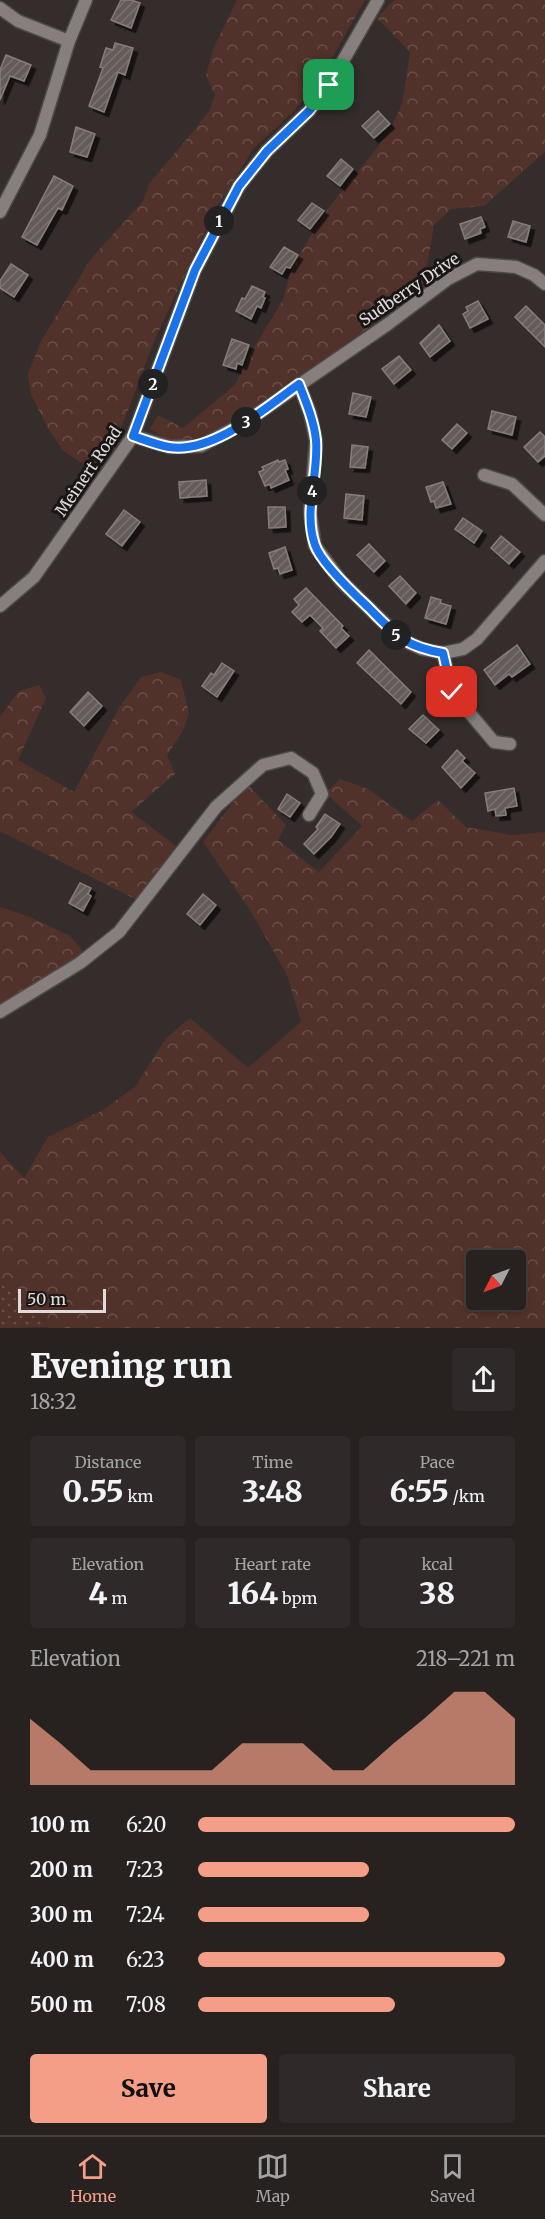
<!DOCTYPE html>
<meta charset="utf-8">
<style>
body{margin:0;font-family:Merriweather,serif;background:#2f2a29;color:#f1f3f6;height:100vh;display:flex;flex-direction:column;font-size:22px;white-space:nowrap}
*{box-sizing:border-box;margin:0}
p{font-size:20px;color:#a4a4a5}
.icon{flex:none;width:33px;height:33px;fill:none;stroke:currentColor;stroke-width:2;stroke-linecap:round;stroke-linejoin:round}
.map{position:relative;height:1328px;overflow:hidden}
.panel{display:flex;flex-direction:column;background:#272220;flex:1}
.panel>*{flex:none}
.needle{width:39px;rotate:228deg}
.fabs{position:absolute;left:466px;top:1250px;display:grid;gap:12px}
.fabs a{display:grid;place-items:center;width:60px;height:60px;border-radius:6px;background:#272220;box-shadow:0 3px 9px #0003,0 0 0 2px #433f3e;font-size:30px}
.scale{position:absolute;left:18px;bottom:15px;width:88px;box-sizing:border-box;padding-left:6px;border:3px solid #e0dcdb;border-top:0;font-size:16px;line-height:21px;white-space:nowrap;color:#e0dcdb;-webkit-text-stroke:4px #191615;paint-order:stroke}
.pin{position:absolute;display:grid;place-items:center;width:51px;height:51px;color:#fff;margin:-26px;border-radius:12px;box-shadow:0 3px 9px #0006}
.km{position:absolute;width:30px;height:30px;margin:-15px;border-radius:50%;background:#222;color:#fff;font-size:16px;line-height:30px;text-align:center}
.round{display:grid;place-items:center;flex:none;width:63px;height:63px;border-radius:6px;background:#2f2a29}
.summary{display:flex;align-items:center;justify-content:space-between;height:102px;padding:0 30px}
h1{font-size:33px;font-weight:800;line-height:45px}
.metrics{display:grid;grid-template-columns:repeat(3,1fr);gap:9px;height:102px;padding:6px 30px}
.metrics div{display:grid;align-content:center;border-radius:6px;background:#2f2a29;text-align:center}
.metrics b{font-size:30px;font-weight:800}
.metrics small{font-size:16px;font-weight:400}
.metrics p{font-size:16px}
.chart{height:168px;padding:12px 30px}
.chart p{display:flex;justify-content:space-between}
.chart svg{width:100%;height:108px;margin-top:6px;fill:#f49e87;opacity:.7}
.button{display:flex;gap:12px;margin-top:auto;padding:12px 30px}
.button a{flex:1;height:69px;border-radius:6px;background:#f49e87;color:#111;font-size:24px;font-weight:800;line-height:69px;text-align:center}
.button a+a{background:#2f2a29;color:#f1f3f6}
ul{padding:0 30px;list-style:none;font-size:20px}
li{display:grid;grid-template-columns:96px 72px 1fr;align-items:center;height:45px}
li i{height:15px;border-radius:8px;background:#f49e87}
.dock{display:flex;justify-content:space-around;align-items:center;height:84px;border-top:2px solid #433f3e;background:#272220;font-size:16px;color:#a4a4a5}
.dock a{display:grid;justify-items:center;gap:3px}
.dock .on{color:#f49e87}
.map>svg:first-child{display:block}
</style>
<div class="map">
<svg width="545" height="1328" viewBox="0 0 545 1328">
<defs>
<pattern id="grass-dots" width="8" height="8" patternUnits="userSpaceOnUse" patternTransform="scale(1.5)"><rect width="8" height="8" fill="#50322a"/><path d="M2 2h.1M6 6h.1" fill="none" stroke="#694f48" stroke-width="1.8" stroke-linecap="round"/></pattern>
<pattern id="forest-crowns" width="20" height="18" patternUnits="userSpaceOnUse" patternTransform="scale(1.5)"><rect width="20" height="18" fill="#50322a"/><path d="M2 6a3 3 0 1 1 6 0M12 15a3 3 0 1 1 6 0" fill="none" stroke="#694f48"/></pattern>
<pattern id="building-hatch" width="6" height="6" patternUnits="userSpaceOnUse" patternTransform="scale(1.5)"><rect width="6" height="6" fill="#635b59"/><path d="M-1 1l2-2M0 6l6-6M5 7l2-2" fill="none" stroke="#797270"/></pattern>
<filter id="shadow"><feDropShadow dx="4.5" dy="4.5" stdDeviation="0" flood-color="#0009"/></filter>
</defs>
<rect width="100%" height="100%" fill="#342d2b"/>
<path fill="url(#grass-dots)" d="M0 1282 34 1309 49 1327 0 1328Z"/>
<g fill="url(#forest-crowns)" fill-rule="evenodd">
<path d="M237 0H365L322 76 295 110 254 148 215 210 155 339 112 452 88 467 63 451 46 425 31 394 28 374 41 341 90 260 143 201 149 184 191 134 209 111 215 95 206 75 213 49Z"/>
<path d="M394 0H545V152L484 206 451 209 434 225 423 289 238 420 196 442H171L150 429 158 415 183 428 235 385 250 354 283 300 292 266 329 207 389 133 402 104 410 52 377 18Z"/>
<path d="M161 672 181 680 189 713 183 731 167 755 175 774 131 812 176 846 137 900 0 831V717L19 691 39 685 46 698 18 760 74 792 119 708 141 677Z"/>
<path d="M340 779 368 789 412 821 438 800 466 827 511 835 545 832V1328H47L49 1326 34 1309 0 1282V1152L24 1178 48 1137 101 1111 135 1087 166 1038 190 1018 248 1068 301 1022 287 975 250 910 203 842 247 784 286 825 278 840 319 872 362 826 325 793ZM477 1260H516V1299H477Z"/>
<path d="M0 907 30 917 70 936 84 953 0 1005Z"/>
</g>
<g fill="url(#building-hatch)" stroke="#867d7b" stroke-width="1.5" filter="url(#shadow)">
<path d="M121 0H131L140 3 131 28 111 20Z"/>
<path d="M115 43 133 48 125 75 118 72 104 112 89 106 103 68 100 67 106 48 113 50Z"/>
<path d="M6 55 31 65 24 81 10 76 0 100V70Z"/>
<path d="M378 111 390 124 374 138 362 126Z"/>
<path d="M76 127 95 134 87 157 70 152Z"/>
<path d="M341 159 353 169 340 186 327 176Z"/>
<path d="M54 176 73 186 62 210 58 208 37 245 22 237Z"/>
<path d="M312 203 324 211 310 229 298 220Z"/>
<path d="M481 217 485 227 480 229 481 233 465 239 460 224Z"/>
<path d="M513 221 530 226 526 242 508 237Z"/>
<path d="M284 247 298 255 290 268 286 267 282 274 270 267Z"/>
<path d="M11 264 28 275 14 297 0 288V281Z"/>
<path d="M252 286 265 292 263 297 265 298 261 308 257 306 251 319 236 311 242 298 245 299Z"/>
<path d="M478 301 488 319 470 328 463 314 468 311 466 307Z"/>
<path d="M526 306 545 325V347L515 317Z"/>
<path d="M439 325 450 341 430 357 420 343Z"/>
<path d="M232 339 249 345 242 365 237 363 236 369 223 365Z"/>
<path d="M399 356 411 370 394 384 382 369Z"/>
<path d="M353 393 371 397 366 417 349 414Z"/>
<path d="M492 411 516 417 512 435 488 429Z"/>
<path d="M457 424 467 433 452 449 442 440Z"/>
<path d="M540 432 545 437V456L538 462 524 447Z"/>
<path d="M352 445 368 447 365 468 350 467Z"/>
<path d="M278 460 279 462 285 460 288 469 285 470 289 480 271 488 270 484 265 486 259 472 264 470 262 467Z"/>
<path d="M206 480 207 496 180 498 179 482Z"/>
<path d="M443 482 451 504 436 508 434 501 431 502 426 487Z"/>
<path d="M346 494 364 496 362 520 344 518Z"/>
<path d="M268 507H285L286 527 269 528Z"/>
<path d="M124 510 140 522 122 546 106 534Z"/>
<path d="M463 518 482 531 474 543 455 529Z"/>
<path d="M501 536 520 552 509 564 491 548Z"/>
<path d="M369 544 385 561 374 572 357 555Z"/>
<path d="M285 547 292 570 280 574 278 568 274 569 269 553Z"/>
<path d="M400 576 416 593 406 604 389 586Z"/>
<path d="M306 588 343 626 341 628 349 636 336 648 320 631 323 628 310 615 302 622 292 612 299 605 294 599Z"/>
<path d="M431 597 441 600 440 603 451 606 446 624 425 618Z"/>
<path d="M517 645 530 664 512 677 509 674 495 685 484 670Z"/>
<path d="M369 650 411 692 401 704 357 663Z"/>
<path d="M222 663 234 671 217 697 202 686 211 673 214 675Z"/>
<path d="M88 692 102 706 84 726 70 712Z"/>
<path d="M423 715 439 730 426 743 409 729Z"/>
<path d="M457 750 465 758 462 761 475 773 461 788 442 767Z"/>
<path d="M514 788 517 806 505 808 506 815 496 816 495 809 488 811 485 793Z"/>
<path d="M287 794 300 803 290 817 278 809Z"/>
<path d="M325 814 340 824 331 837 314 854 304 844 318 829 316 827Z"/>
<path d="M80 883 91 888 88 894 91 896 83 911 69 903Z"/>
<path d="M203 894 216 905 200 925 187 914Z"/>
</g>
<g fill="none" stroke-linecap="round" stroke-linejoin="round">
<defs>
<g id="minor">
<path d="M0 8 18 21 69 41"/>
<path d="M0 212 40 135 69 41 86 0"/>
<path d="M299 384 310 413 316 441 310 512 315 546 341 581 401 639 422 649 443 653 463 649 477 639 545 561"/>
<path d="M133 436 170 447 201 446 244 423 388 324 448 279 477 264 516 267 534 275 545 284"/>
<path d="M484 475 512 484 545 515"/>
<path d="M0 606 34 577 133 436 195 270 239 186 267 151 309 111 329 85 378 0"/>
<path d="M443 653 452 692 494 742 510 744"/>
<path d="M0 1012 80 963 119 932 216 807 263 765 291 758 313 773 322 794 309 815"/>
</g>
</defs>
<use href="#minor" stroke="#4e4948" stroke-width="15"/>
<use href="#minor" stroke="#877f7d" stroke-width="12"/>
</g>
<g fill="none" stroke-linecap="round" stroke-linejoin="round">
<defs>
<path id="route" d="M329 85 309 111 267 151 239 186 195 270 133 436C145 440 157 445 169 447 213 454 265 408 299 384 306 402 314 421 316 440 319 475 303 511 315 545 321 563 353 593 368 607 396 635 403 646 443 653L452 692"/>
</defs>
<use href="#route" stroke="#fff" stroke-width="12"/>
<use href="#route" stroke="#1a73e8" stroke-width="8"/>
</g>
<g text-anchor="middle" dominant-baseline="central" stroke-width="6" stroke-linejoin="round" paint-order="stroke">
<g font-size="16" fill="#e0dcdb" stroke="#191615">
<text transform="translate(409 289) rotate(-34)">Sudberry Drive</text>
<text transform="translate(88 471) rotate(-56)">Meinert Road</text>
</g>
</g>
</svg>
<div class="fabs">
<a><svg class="needle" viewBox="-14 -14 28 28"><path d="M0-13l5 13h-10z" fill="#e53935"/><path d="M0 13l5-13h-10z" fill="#a4a4a5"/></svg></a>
</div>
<div class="scale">50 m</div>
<div class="pin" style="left:329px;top:85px;background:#1e9e55"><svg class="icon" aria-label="arrive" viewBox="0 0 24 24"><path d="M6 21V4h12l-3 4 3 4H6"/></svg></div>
<div class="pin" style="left:452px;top:692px;background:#d93025"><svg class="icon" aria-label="check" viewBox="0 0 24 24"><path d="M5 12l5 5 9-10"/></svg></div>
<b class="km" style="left:219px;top:221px">1</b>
<b class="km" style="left:153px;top:384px">2</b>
<b class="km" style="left:246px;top:422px">3</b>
<b class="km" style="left:312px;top:491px">4</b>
<b class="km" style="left:396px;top:635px">5</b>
</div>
<section class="panel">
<div class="summary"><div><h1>Evening run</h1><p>18:32</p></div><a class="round"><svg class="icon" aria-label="share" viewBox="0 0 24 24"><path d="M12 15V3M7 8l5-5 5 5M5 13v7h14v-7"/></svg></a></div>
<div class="metrics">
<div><p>Distance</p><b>0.55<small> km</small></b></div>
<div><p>Time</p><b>3:48</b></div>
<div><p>Pace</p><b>6:55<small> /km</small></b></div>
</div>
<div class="metrics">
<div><p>Elevation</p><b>4<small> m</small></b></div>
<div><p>Heart rate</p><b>164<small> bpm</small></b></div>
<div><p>kcal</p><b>38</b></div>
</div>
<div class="chart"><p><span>Elevation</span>218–221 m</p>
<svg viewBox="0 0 160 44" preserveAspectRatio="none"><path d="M0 44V17L10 27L20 38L30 38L40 38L50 38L60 38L70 27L80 27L90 27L100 38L110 38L120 27L130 17L140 6L150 6L160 17V44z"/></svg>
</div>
<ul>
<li><b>100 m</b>6:20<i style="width:100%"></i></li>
<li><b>200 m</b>7:23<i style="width:54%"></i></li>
<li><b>300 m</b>7:24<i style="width:54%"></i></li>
<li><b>400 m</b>6:23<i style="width:97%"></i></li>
<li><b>500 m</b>7:08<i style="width:62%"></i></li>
</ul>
<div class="button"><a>Save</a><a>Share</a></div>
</section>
<nav class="dock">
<a class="on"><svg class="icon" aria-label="home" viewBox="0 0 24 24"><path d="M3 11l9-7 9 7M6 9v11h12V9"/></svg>Home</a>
<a><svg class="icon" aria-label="map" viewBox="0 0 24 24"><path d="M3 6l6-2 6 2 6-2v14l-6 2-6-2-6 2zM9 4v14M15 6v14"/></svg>Map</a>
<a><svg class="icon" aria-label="saved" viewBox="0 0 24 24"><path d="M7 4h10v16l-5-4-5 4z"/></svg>Saved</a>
</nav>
